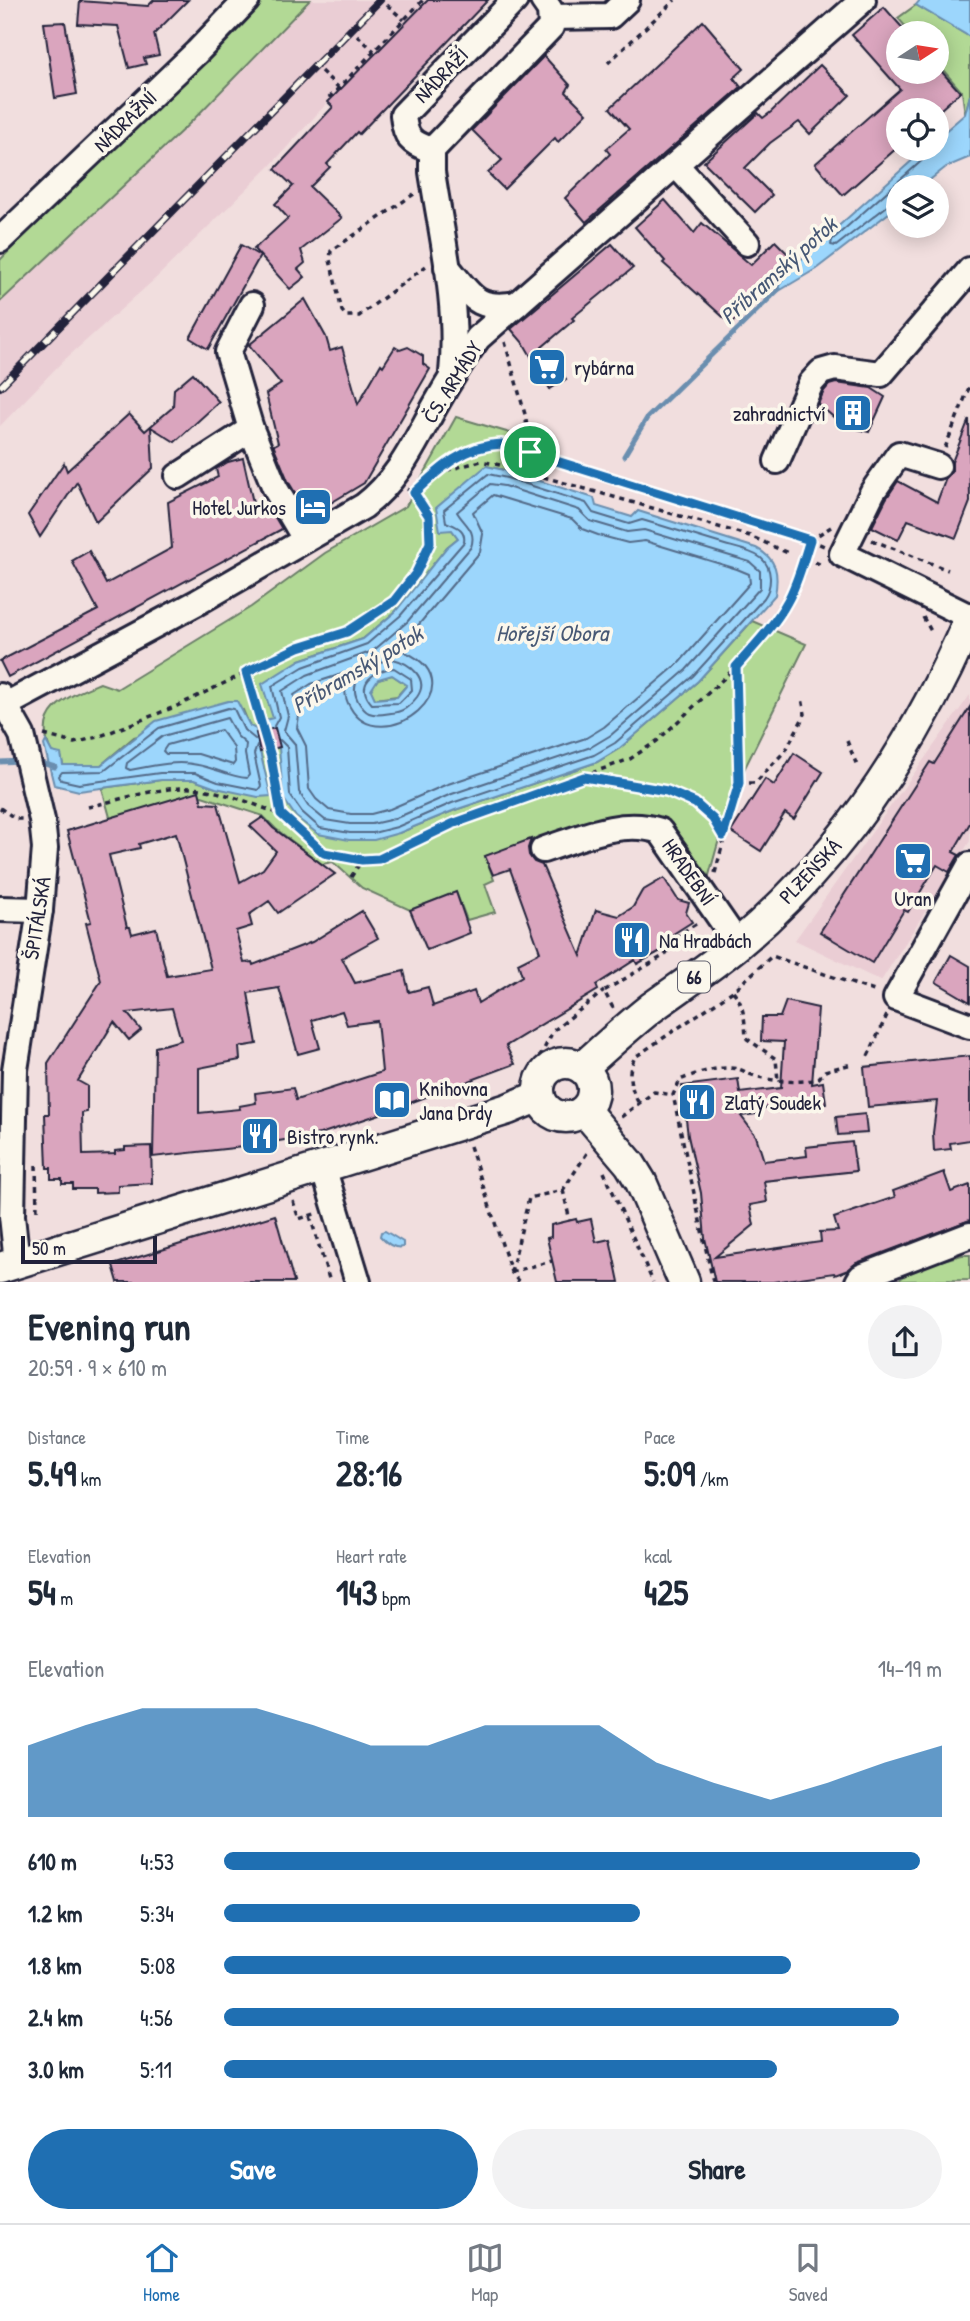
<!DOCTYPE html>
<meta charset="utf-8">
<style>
body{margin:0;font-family:"Patrick Hand",sans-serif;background:#f2f2f3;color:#1f2937;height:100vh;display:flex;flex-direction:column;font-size:26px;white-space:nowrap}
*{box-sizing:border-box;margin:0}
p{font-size:23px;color:#747a83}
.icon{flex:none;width:38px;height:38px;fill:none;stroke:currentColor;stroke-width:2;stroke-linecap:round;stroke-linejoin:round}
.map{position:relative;height:1282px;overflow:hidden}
.drawer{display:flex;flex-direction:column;background:#fff;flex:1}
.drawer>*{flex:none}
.needle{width:46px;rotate:78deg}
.controls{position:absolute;left:886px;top:21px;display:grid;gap:14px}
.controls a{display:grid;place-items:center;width:63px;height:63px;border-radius:50%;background:#fff;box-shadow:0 4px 18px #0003;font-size:35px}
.scale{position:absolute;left:21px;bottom:18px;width:136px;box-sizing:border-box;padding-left:7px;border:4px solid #22223b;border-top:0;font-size:19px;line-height:24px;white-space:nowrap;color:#22223b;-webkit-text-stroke:5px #fbf7ec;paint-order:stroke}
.pin{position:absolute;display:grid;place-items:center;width:60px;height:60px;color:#fff;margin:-30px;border:4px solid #fff;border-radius:50%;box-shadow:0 2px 7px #0007}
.round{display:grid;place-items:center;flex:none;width:74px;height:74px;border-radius:37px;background:#f2f2f3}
.summary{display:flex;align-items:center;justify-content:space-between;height:119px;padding:0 28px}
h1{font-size:38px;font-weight:700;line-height:52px}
.stats{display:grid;grid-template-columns:repeat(3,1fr);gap:10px;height:119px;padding:7px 28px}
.stats div{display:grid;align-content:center}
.stats b{font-size:35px;font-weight:700}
.stats small{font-size:19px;font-weight:400}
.stats p{font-size:19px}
.chart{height:196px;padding:14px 28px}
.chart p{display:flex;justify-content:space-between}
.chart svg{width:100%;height:126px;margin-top:7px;fill:#1f6fb2;opacity:.7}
.primary-button{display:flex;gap:14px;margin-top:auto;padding:14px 28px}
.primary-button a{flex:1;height:80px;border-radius:42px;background:#1f6fb2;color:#fff;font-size:28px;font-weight:700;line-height:80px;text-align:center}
.primary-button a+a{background:#f2f2f3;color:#1f2937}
ul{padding:0 28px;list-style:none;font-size:23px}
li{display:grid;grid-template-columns:112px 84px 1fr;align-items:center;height:52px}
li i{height:18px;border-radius:9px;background:#1f6fb2}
.tabs{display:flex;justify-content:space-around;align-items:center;height:98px;border-top:2px solid #e0e1e3;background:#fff;font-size:19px;color:#747a83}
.tabs a{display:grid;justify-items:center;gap:4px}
.tabs .selected{color:#1f6fb2}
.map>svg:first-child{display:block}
</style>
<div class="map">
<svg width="970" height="1282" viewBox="0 0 970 1282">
<rect width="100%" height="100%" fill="#f1dede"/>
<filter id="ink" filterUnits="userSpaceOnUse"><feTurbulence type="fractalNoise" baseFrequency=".0143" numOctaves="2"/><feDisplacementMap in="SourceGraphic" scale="14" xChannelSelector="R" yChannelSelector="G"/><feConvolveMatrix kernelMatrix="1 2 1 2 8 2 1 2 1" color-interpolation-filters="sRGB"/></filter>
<g filter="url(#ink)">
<g fill="#eacdd4">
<path d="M310 0H428L328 102 270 166 155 279 62 362 0 426V302L191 122Z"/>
<path d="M970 695V841L881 981 795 940Z"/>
</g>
<g fill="#b2d995" stroke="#6a7e68" stroke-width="2">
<path d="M260 0H310L191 122 0 302V260Z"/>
<path d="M916 5 970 37V95L965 114 962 92 936 62V33H911L898 18Z"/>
<path d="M456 417 520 436 508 471 486 466 452 530 458 538 447 547 395 612 363 639 300 660 268 730 257 733 250 727 243 710 134 737 101 765H63L61 755 52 753C30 710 69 696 100 683L117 689 251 607 325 553 406 506Z"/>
<path d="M752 621 806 644 731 796 708 879 688 846 668 820 611 815 584 826 581 824 485 856 494 880 485 884 495 912 467 920 456 892 410 910 362 888 333 862 322 864 276 829 263 816 202 796 111 821 102 788 161 780H194L216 788 271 796 260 752 280 747 283 797 399 833 455 810 597 762 620 748 698 681Z"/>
<path d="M392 675 407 685 397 696 375 699 370 690 378 679Z"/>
<path d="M962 1255H970V1280L898 1281C915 1266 940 1261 962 1255Z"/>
</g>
<g fill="#9cd6fc" stroke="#6b8eaf" stroke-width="2" fill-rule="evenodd">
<path d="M920 0H970V37L916 5Z"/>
<path d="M970 95V157L946 167 921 187H898V206L816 269 774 294 788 271 925 149H936V139L965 114Z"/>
<path d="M486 466 508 471 594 498 596 506 632 517 638 511 756 548C777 559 779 573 775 595L698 681 620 748 597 762 455 810 399 833 374 840H349L318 834 296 817 283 798 279 747 260 752 271 796 258 797 216 788 194 780H161L79 791 54 785 44 745 46 741 52 752 61 754 63 765H101L156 721 228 701H237L250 726 256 729 257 733 267 730 265 720 273 718 262 684 300 660 363 639 395 612 447 547 458 538 452 530 440 531 436 508ZM392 675 407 685 397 697 375 699 371 690 378 679Z"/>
<path d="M385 1231 403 1242V1247C394 1249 386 1243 380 1236L381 1232Z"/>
</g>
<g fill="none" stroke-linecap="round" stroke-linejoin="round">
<g stroke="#536a88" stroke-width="2">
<path d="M898 201 891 203 836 246 831 245 832 240 926 157 929 149"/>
<path d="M490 484 504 486 579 510 590 521 627 532 644 530 750 562 760 571V588L686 670 611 735 591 747 449 795 394 819 372 824H350L325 820 308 806 299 792 295 744 284 731 288 716 282 691 307 675 373 651 407 622 471 547C477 530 464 524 457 512Z"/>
<path d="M493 495 572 519 582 529 598 535 628 543 645 541 737 569 749 574 750 583 679 663 604 727 586 738 445 785 390 809 371 814H351L329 810 316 799 309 789 306 746 297 728 299 716 294 695 311 684 345 673 348 676C344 688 344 697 350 707 380 762 486 682 398 649L397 645 415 629 480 552 483 534 473 512Z"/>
<path d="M393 659C410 663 430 679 417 697 409 707 403 712 391 713 384 714 376 716 369 713 364 711 361 706 358 701 346 678 373 661 393 659Z"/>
<path d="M394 668 411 679 412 690 399 703 372 704C354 684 374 670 394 668Z"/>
<path d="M227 718 237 736 246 744 245 754 249 775 247 778C230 777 215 768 198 765 176 760 151 766 130 770L126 768 127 763 163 736Z"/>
<path d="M274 726 279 717 272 686 303 667 367 644 400 616 464 542C466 528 455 526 446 522L444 510 488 474 507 478 586 503 593 513 629 524 642 520C670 528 698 537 725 545 736 548 752 551 761 558 773 568 772 587 764 598L693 676 615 743 594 755 452 803 397 827 373 833H350L320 828 302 812 290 795 287 747 280 740"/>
<path d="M221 730 234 748 235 762 233 765 198 754H166L163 751 167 745Z"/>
<path d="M255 739 244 730 234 709 228 708 159 728 104 771 62 772 59 776 61 780 79 784 160 773H195L218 782 258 790 261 786 254 754 257 746"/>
</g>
<g stroke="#6b8eaf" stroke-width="5">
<path d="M624 456 647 418 779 289"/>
<path d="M35 761 55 767"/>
<path d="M0 762 21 761"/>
</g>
</g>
<g fill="#daa5be" stroke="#22223b" stroke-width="2" fill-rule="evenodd">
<path d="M154 0H188L154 34 159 55 144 58 146 64 129 68 118 26 78 24 80 1 148 6Z"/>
<path d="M428 0H488L359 134 357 132 327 164 330 167 310 187 342 218 301 250 305 263 298 269 305 277 290 289 254 249 288 218 275 204 293 186 275 169 333 107 328 102Z"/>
<path d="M884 7 907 33H898V72H942L960 92 940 110H898V147L843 195 815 164 900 89 852 35Z"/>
<path d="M703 21 744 69 734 78 741 87 586 222 565 198 610 154 606 149 629 129 610 108Z"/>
<path d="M65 22 77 94 55 98 44 23Z"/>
<path d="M544 56 570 85 566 92 587 113 558 142 555 138 504 189 488 173 502 160 472 130Z"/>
<path d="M820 65 850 95 810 134 799 122 770 143 745 168 772 195 755 212 704 162 758 113 763 118 771 112Z"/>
<path d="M665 200 694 233 702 223 751 265 775 241 792 258 731 324 663 263 665 261 635 227Z"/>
<path d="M612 244 633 268 572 318 574 320 541 348 566 379 550 389 524 344 511 329Z"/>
<path d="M241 245 260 256 208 349 190 338Z"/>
<path d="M305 299 326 337 330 351 342 347 358 404 381 364 383 366 395 347 400 350 408 347 423 356V364L430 369 364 483 309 516 288 481 274 447V445L278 443 266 394 281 384 249 345Z"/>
<path d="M193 373 219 402 175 442 151 427 153 468 96 522 77 482 40 537 28 515 64 463 67 471 129 414 145 431 173 407 174 389Z"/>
<path d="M836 383 871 388 885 397 869 432 843 425 818 404 824 391 829 385Z"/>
<path d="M969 419 970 502 956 538 908 520 898 540 872 527 886 499 898 481 937 502 946 478 952 471V462Z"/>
<path d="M243 458 256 516 270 509 282 529 8 677 0 661 98 610 72 561 89 551 106 584 172 548 168 502 218 477 216 469 228 462Z"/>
<path d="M970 707V823L953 852 959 855 949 872 937 865 908 912 904 910 872 963 820 932 930 762 934 764Z"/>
<path d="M275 728 280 747 260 752 256 733Z"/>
<path d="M794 753 823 772 794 819 785 813 761 851 731 832 765 779 774 785Z"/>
<path d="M199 791 202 803 218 804 240 882 263 869 276 851 250 826 263 817 273 828 335 874 278 913 269 901 249 915 252 926 236 931 244 963 252 962 253 965 312 942 362 911 378 938 342 958 355 983 404 971 409 992 428 987 433 1006 474 991 478 1003 522 976 518 963 540 952 510 869 493 875 485 856 531 839 528 848 529 855 534 862 542 865 581 956 596 910 619 916 633 907 642 891 664 878 678 900 689 903 686 913 692 922 670 936 668 947 637 964 635 960 596 985 598 990 506 1046 515 1064 380 1114 320 1134 243 1147 153 1157 155 1047 181 1040 172 1008 127 1013 141 1030 129 1040 114 1022 78 1081 87 1086V1112L82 1113 83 1155 115 1154V1151L125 1150V1147L151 1146 152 1183 118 1185V1192L95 1193V1189H73V1184H62V1179H51V1168H47L45 1114H49L48 1063 101 981 86 923 91 922 67 831ZM176 833 211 969 167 976 156 928 132 934 130 927H127L109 855 140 848 139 844ZM279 988 298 1054 320 1048 312 1020 342 1011 347 1025 377 1021 382 1072 296 1100 293 1088 255 1093 256 1103 239 1106 240 1109 199 1113V1068L240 1060 239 1047 257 1044 248 993Z"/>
<path d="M456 892 470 933 427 950 410 910Z"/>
<path d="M951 955 970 966V1002L936 982Z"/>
<path d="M786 1001 818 1008 812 1084 823 1082 826 1103 788 1108V1105L756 1109 757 1114 741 1116 756 1136 764 1161 807 1156 806 1147 852 1142 856 1171 764 1181 767 1202 750 1205 754 1225 715 1257 821 1242 820 1232 838 1231 834 1218 895 1197 893 1191 944 1172 951 1192 970 1185V1220L856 1263 848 1270 835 1275 834 1273 773 1282H715L705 1238 701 1193 688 1136 682 1086 738 1079 740 1093 781 1088 784 1042 761 1041 762 1017H780Z"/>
<path d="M970 1056V1140L950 1143 951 1149 934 1151 933 1133 937 1101 868 1107 864 1067Z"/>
<path d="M865 1114 867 1133 838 1135 836 1117Z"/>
<path d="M275 1215 294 1282H118L113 1265Z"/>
<path d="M576 1219 577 1222 591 1219 596 1242 610 1239 619 1282H557L547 1238 551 1237V1225Z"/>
</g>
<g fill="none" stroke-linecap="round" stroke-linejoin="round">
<defs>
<g id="minor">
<path d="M552 17 610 16 627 0"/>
<path d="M432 150C410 143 405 137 403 115L515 0"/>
<path d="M676 165 747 243"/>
<path d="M0 240 197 52 247 0"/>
<path d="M447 267C472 296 475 311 517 304"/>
<path d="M252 305 228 352 251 429 275 488 305 539"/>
<path d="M452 373C459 306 442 238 432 172V150L551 27 550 10 543 0"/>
<path d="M777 461 811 383 821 372 835 368 881 374 970 270"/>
<path d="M938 466 899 454 873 491 842 554 970 617"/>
<path d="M178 476 251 429"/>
<path d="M0 696 22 735 42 820 45 848 40 910 15 1070 12 1216 17 1263"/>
<path d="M0 708 198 602 364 506C399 479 414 444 435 406 448 383 462 360 478 338L863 0"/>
<path d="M543 850C580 838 621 818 660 831L738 944"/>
<path d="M970 865 896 998 970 1026"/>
<path d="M0 909 40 910"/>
<path d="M323 1167 358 1282"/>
<path d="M858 1282 861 1277 970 1235"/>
</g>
<g id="major">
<circle cx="566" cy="1090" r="27"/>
<path d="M582 1068C605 1047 627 1027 651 1008 680 987 709 968 737 945 841 858 917 742 970 618"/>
<path d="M585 1111 630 1164 641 1182 684 1282"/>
<path d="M0 1268 508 1109 539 1096"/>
</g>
</defs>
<use href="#minor" stroke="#22223b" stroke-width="30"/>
<use href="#major" stroke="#22223b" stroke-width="35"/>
<g stroke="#22223b" stroke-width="3.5" stroke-dasharray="5 5" stroke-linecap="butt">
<path d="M387 5 404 20"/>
<path d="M357 35 374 51"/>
<path d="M608 63 675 0"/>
<path d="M321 71 338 87"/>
<path d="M329 98 423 0"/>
<path d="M414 194 331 251 330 260 342 311 346 316H359L426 266"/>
<path d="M505 342 526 418 530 473"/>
<path d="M945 448 970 385"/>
<path d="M437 473 481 461 509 467 750 536 790 554"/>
<path d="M810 540 831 527"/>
<path d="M810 540 824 546"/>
<path d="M872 540 948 570"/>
<path d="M815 562 824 566"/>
<path d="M923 617 931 631"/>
<path d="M246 672 271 757 281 814 324 853 362 860 379 859 452 824 630 759 657 741 736 667 770 629 786 604 796 583 810 540 502 444C465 445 440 468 414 493"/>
<path d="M44 735 74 743 98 737 177 706 299 647 347 633 371 619 394 601 416 573 430 543 429 516 414 493 407 489"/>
<path d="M847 741 858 768"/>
<path d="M587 778C621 782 665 784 695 802 708 810 716 824 723 836"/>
<path d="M739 783H755L786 750 805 714 802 698"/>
<path d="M88 807C118 800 149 790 180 788 213 786 249 803 280 814"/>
<path d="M0 808 16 819H23"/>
<path d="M715 873 739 783 736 667"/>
<path d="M351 877 362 860"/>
<path d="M733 991C744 1004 745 1021 746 1038L776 1059 778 1081"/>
<path d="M613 1008 604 991 665 955 677 936 699 922"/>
<path d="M868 1056 887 1015"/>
<path d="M540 1057 553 1031 604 991"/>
<path d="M638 1102C630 1085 626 1074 635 1057L733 991 772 956 877 992"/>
<path d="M621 1117 654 1092 673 1095"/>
<path d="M470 1146 511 1272 519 1282"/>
<path d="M36 1165 37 1212"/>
<path d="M604 1172 653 1282"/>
<path d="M563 1190 570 1221"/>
<path d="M293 1201 299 1219 318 1213"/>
<path d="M310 1216 330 1282"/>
<path d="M511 1272 529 1198 563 1190 589 1150"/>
<path d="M511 1272 552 1261"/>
<path d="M713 1282 673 1095 680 1080C696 1073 721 1065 738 1069 745 1071 752 1076 759 1077 778 1082 799 1083 818 1079L825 1071 852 1064"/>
</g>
<use href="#minor" stroke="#fbf7ec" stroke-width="24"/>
<use href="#major" stroke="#fbf7ec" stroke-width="30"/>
<defs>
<path id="rail" d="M0 387 380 0"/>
</defs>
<use href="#rail" stroke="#22223b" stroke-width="8"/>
<use href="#rail" stroke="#fbf7ec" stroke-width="5" stroke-dasharray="16" stroke-linecap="butt"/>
</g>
</g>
<g fill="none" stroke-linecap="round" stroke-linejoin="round" filter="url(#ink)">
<defs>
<path id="route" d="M502 444 810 540C803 561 798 583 787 602 774 626 754 646 736 667L739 783 723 836 713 819 695 803 667 791 584 777 452 824 379 859 362 860 324 853 281 814 271 757 246 672 299 647 347 632 394 601 416 573 430 543 429 516 414 493C440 468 465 445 502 444Z"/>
</defs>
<use href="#route" stroke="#fff" stroke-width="14"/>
<use href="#route" stroke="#1f6fb2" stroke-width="9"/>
</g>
<defs>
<symbol id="supermarket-square" viewBox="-11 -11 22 22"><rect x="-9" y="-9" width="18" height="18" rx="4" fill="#1f6fb2" stroke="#fbf7ec"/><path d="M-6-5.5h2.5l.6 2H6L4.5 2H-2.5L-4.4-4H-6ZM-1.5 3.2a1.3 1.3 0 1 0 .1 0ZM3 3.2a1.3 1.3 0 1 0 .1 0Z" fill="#fff"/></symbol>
<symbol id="building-square" viewBox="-11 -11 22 22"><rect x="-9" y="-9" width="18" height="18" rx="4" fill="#1f6fb2" stroke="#fbf7ec"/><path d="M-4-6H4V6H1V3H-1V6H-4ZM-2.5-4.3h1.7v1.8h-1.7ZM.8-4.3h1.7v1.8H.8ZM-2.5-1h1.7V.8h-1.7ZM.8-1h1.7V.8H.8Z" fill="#fff"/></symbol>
<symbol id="hotel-square" viewBox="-11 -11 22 22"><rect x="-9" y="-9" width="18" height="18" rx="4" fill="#1f6fb2" stroke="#fbf7ec"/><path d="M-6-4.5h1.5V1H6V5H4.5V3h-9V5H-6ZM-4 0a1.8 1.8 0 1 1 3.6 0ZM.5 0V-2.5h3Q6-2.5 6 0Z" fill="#fff"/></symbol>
<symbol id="restaurant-square" viewBox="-11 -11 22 22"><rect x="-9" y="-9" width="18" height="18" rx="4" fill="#1f6fb2" stroke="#fbf7ec"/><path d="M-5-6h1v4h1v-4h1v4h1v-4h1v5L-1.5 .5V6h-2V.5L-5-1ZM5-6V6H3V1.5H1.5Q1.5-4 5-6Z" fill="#fff"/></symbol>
<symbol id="library-square" viewBox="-11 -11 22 22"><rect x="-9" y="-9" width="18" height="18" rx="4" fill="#1f6fb2" stroke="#fbf7ec"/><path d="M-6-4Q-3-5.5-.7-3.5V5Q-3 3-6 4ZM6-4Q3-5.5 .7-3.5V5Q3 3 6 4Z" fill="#fff"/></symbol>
</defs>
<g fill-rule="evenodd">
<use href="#supermarket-square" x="525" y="345" width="44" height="44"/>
<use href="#building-square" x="831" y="391" width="44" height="44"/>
<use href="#hotel-square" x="291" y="485" width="44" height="44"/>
<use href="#supermarket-square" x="891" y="839" width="44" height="44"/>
<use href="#restaurant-square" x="610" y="918" width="44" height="44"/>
<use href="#library-square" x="370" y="1078" width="44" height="44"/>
<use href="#restaurant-square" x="675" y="1080" width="44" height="44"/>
<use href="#restaurant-square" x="238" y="1114" width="44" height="44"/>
</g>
<g text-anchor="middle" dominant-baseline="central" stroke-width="7" stroke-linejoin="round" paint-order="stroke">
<rect fill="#fbf7ec" stroke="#636270" stroke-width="2" x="678" y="961.5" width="32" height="31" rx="5"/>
<g font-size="19" font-weight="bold" fill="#22223b">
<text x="694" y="977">66</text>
</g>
<g font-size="21" fill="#22223b" stroke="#fbf7ec">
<text transform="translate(441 75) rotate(-46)">NÁDRAŽÍ</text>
<text transform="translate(125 121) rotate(-44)">NÁDRAŽNÍ</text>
<text transform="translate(452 382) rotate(-58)">ČS. ARMÁDY</text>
<text transform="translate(810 871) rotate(-47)">PLZEŇSKÁ</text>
<text transform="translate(689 872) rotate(55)">HRADEBNÍ</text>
<text transform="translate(37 918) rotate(-81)">ŠPITÁLSKÁ</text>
</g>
<g font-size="21" fill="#22223b" stroke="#fbf7ec" text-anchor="start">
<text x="574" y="367">rybárna</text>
<text x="826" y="413" text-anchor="end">zahradnictví</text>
<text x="286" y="507" text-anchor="end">Hotel Jurkos</text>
<text x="913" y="898" text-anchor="middle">Uran</text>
<text x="659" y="940">Na Hradbách</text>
<text x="419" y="1088">Knihovna<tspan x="419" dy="24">Jana Drdy</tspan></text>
<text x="724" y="1102">Zlatý Soudek</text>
<text x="287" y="1136">Bistro rynk.</text>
</g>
<g font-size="23" font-style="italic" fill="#475875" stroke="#fbf7ec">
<text transform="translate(778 270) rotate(-42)">Příbramský potok</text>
<text x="552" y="632">Hořejší Obora</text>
<text transform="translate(357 669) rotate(-31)">Příbramský potok</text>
</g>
</g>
</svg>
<div class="controls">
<a><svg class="needle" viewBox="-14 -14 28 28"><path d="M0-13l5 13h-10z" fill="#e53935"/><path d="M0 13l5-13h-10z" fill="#747a83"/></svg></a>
<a><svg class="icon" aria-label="locate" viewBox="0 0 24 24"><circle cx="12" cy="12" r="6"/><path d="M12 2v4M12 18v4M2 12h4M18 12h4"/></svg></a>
<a><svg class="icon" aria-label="layers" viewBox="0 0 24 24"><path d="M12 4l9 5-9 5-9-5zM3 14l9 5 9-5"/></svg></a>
</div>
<div class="scale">50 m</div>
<div class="pin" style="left:530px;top:452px;background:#1e9e55"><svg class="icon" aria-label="arrive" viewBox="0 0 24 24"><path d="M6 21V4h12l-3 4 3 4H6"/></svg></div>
</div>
<section class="drawer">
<div class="summary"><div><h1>Evening run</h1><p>20:59 · 9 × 610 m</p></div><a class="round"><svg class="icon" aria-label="share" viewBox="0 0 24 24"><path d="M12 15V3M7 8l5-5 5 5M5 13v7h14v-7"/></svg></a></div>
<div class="stats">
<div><p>Distance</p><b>5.49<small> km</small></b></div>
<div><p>Time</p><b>28:16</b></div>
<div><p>Pace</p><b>5:09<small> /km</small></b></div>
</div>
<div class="stats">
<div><p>Elevation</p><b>54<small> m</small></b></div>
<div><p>Heart rate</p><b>143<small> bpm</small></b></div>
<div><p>kcal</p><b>425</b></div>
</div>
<div class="chart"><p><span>Elevation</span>14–19 m</p>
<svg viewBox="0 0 160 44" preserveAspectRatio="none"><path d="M0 44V19L10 12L20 6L30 6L40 6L50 12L60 19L70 19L80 12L90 12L100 12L110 25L120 32L130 38L140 32L150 25L160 19V44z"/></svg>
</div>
<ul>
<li><b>610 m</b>4:53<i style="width:97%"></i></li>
<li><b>1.2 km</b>5:34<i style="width:58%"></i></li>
<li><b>1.8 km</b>5:08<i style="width:79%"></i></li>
<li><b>2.4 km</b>4:56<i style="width:94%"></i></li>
<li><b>3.0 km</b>5:11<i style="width:77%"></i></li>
</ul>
<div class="primary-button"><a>Save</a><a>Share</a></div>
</section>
<nav class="tabs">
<a class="selected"><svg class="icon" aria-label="home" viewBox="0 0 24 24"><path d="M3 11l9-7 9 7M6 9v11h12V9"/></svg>Home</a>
<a><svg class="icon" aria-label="map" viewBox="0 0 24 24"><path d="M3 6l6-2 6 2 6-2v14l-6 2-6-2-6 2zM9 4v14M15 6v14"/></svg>Map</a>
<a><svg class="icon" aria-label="saved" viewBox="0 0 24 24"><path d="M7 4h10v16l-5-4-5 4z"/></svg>Saved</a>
</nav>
